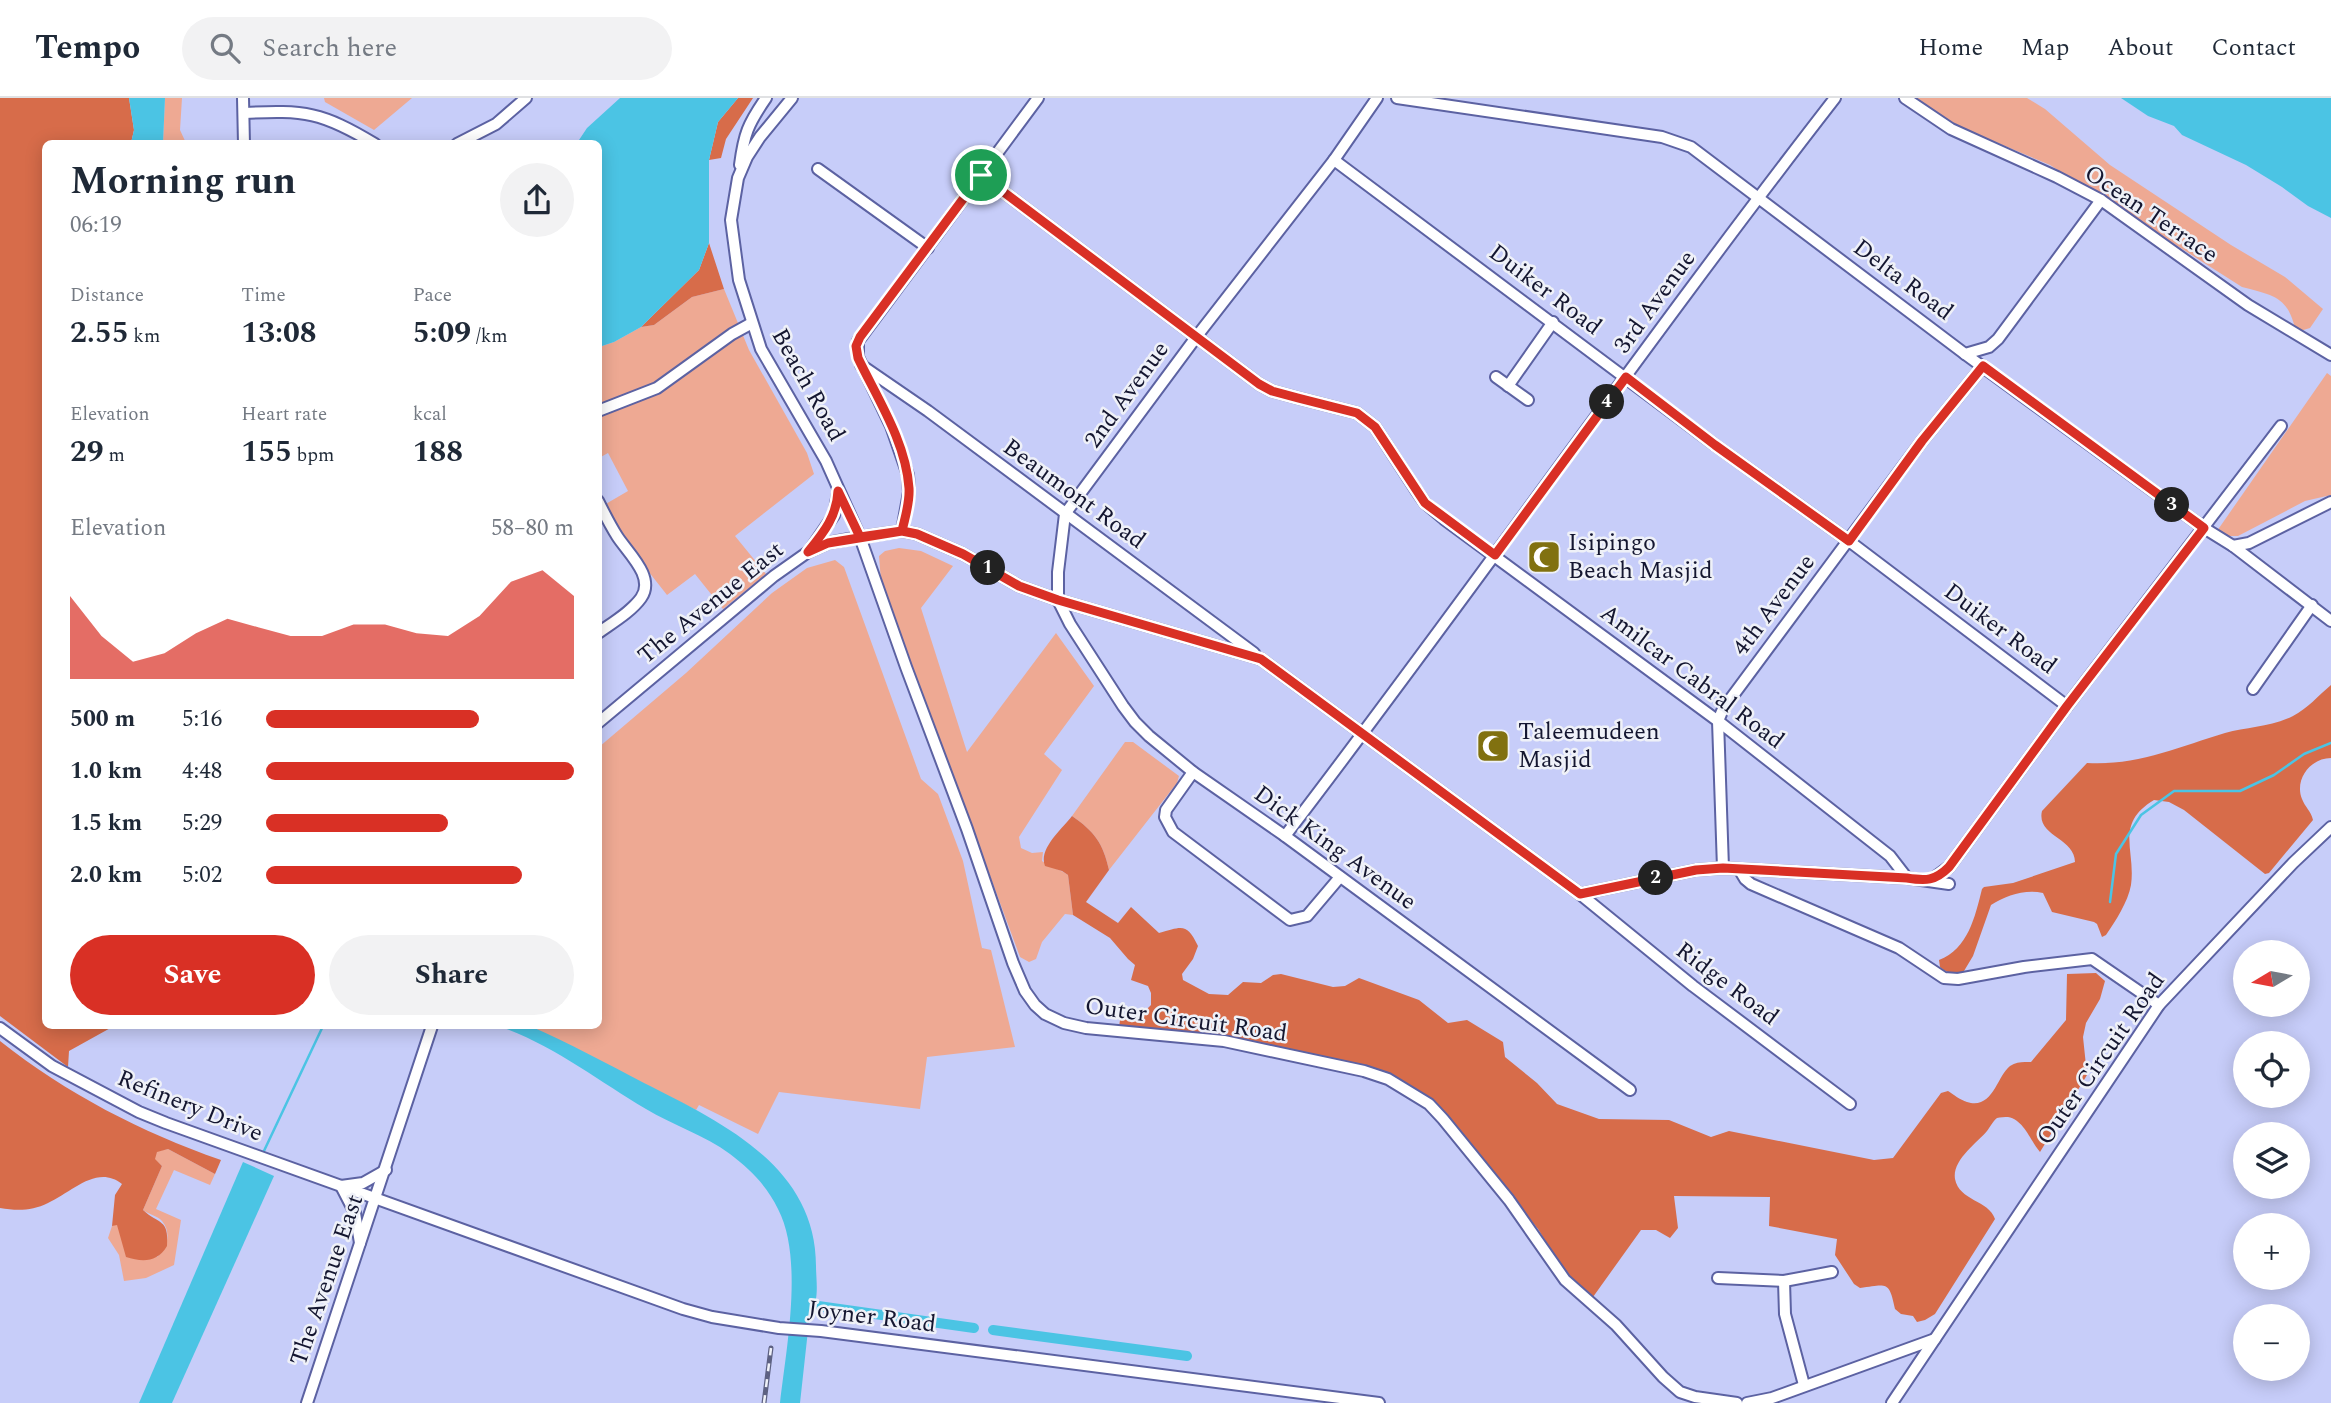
<!DOCTYPE html>
<meta charset="utf-8">
<style>
body{margin:0;font-family:Spectral,serif;background:#f2f2f3;color:#1f2937;height:100vh;display:flex;flex-direction:column;font-size:26px;white-space:nowrap}
*{box-sizing:border-box;margin:0}
p{font-size:23px;color:#747a83}
.icon{flex:none;width:38px;height:38px;fill:none;stroke:currentColor;stroke-width:2;stroke-linecap:round;stroke-linejoin:round}
.map{position:relative;flex:1;overflow:hidden}
.details{position:absolute;left:42px;top:42px;width:560px;height:889px;display:flex;flex-direction:column;background:#fff;border-radius:10px;box-shadow:0 4px 18px #0003}
.details>*{flex:none}
.needle{width:46px;rotate:260deg}
.fabs{position:absolute;left:2233px;top:842px;display:grid;gap:14px}
.fabs a{display:grid;place-items:center;width:77px;height:77px;border-radius:50%;background:#fff;box-shadow:0 4px 18px #0003;font-size:35px}
.pin{position:absolute;display:grid;place-items:center;width:60px;height:60px;color:#fff;margin:-30px;border:4px solid #fff;border-radius:50%;box-shadow:0 2px 7px #0007}
.km{position:absolute;width:35px;height:35px;margin:-18px;border-radius:50%;background:#222;color:#fff;font-size:19px;line-height:35px;text-align:center}
.round{display:grid;place-items:center;flex:none;width:74px;height:74px;border-radius:37px;background:#f2f2f3}
.summary{display:flex;align-items:center;justify-content:space-between;height:119px;padding:0 28px}
h1{font-size:38px;font-weight:700;line-height:52px}
.figures{display:grid;grid-template-columns:repeat(3,1fr);gap:10px;height:119px;padding:7px 28px}
.figures div{display:grid;align-content:center}
.figures b{font-size:30px;font-weight:700}
.figures small{font-size:19px;font-weight:400}
.figures p{font-size:19px}
.chart{height:196px;padding:14px 28px}
.chart p{display:flex;justify-content:space-between}
.chart svg{width:100%;height:126px;margin-top:7px;fill:#d93025;opacity:.7}
.action{display:flex;gap:14px;margin-top:auto;padding:14px 28px}
.action a{flex:1;height:80px;border-radius:42px;background:#d93025;color:#fff;font-size:28px;font-weight:700;line-height:80px;text-align:center}
.action a+a{background:#f2f2f3;color:#1f2937}
ul{padding:0 28px;list-style:none;font-size:23px}
li{display:grid;grid-template-columns:112px 84px 1fr;align-items:center;height:52px}
li i{height:18px;border-radius:9px;background:#d93025}
header{display:flex;align-items:center;gap:42px;box-sizing:border-box;height:98px;padding:0 35px;background:#fff;border-bottom:2px solid #e0e1e3}
header strong{font-size:33px}
nav{display:flex;gap:38px;margin-inline-start:auto;font-size:24px}
.search{width:490px;height:63px;background:#f2f2f3;display:flex;align-items:center;gap:18px;box-sizing:border-box;padding:0 24px;border-radius:38px;color:#747a83;font-size:26px}
.map>svg:first-child{display:block}
</style>
<header>
<strong>Tempo</strong>
<div class="search"><svg class="icon" aria-label="search" viewBox="0 0 24 24"><circle cx="10" cy="10" r="6"/><path d="M15 15l6 6"/></svg>Search here</div>
<nav><a>Home</a><a>Map</a><a>About</a><a>Contact</a></nav>
</header>
<div class="map">
<svg width="2331" height="1305" viewBox="0 0 2331 1305">
<rect width="100%" height="100%" fill="#c7cdf9"/>
<g fill="#eea993">
<path d="M165 0H182L180 32 186 45H163Z"/>
<path d="M324 0H412L374 32 325 4Z"/>
<path d="M1913 0H2027L2045 11 2110 67 2231 147 2285 179 2323 211 2310 230 2300 233 2295 230C2287 197 2271 197 2242 189L2050 67 1962 30Z"/>
<path d="M724 191 749 252 807 355 814 376 735 438 766 476 723 511 695 476 667 497 630 450 604 407 628 393 608 355 599 360V249L614 244 641 229 654 227 692 199Z"/>
<path d="M2327 275 2331 278V397L2305 403 2238 438H2226L2217 433Z"/>
<path d="M899 450 921 453 953 468 921 510 967 654 1056 535 1094 588 1044 656 1062 672 1019 739 1021 750 1032 755 1043 754 1042 763C1051 770 1060 771 1068 777L1073 817 1065 816 1042 844 1036 861 1029 864 1020 859 881 483 879 458 885 453Z"/>
<path d="M835 462 844 469 921 681 938 696 963 763 982 850 991 852 1015 949 927 959 920 1011 779 994 758 1036 699 1007 696 1012 530 928H598L599 649 686 575 772 495 807 470Z"/>
<path d="M1125 644H1133L1179 678 1177 685 1109 772C1103 745 1095 734 1072 718Z"/>
<path d="M168 1051 215 1076 210 1087 174 1072 156 1111 181 1122 174 1167 146 1180 124 1183 119 1157 108 1140 112 1128 116 1126 157 1159C167 1151 172 1135 162 1123 158 1118 148 1116 143 1112L162 1068 154 1061 157 1053Z"/>
</g>
<g fill="#d76c4a">
<path d="M0 0H129L134 32 131 45 46 46V928H114L69 953 68 969 0 918Z"/>
<path d="M738 0H753L726 41 721 60 709 62 718 24Z"/>
<path d="M709 145 724 191 692 199 654 227 641 229 699 172Z"/>
<path d="M2331 587V660C2311 660 2294 681 2302 701 2305 709 2311 713 2313 722L2269 775 2265 776 2184 712 2169 704 2154 702C2114 726 2136 752 2131 787 2128 804 2115 824 2106 837L2102 839 2097 826 2094 824 2052 814 2043 795C2024 791 2006 798 1991 807L1973 858 1964 873C1955 878 1947 875 1940 869L1939 862C1968 851 1975 819 1982 791L1984 789 2013 785 2075 764C2075 740 2036 738 2042 713L2087 665C2136 668 2179 649 2225 635 2247 629 2271 629 2293 618 2307 611 2319 597 2331 587Z"/>
<path d="M1072 718C1095 734 1103 745 1109 772L1086 804 1118 825 1131 809 1159 835C1183 828 1187 825 1198 848L1193 861 1182 876 1183 882 1209 896 1228 897 1243 884 1261 885 1273 877 1281 876 1333 889 1345 888 1359 880 1419 902 1448 925 1467 922 1503 944 1505 959 1537 985 1557 1006 1599 1021 1669 1022 1711 1039 1729 1033 1874 1062 1893 1060 1941 995 1948 993C1953 996 1960 1002 1967 1004 1993 1012 1997 978 2010 968 2017 963 2024 964 2031 964L2066 922 2067 876 2096 875 2105 883 2100 901 2086 925 2083 939 2087 977 2040 1054C2030 1042 2024 1022 2008 1019 2005 1019 2000 1019 1997 1020 1993 1023 1990 1029 1987 1033 1977 1045 1952 1062 1955 1081 1959 1103 1989 1102 1995 1121L1935 1216 1925 1222 1917 1224 1913 1218 1901 1216 1895 1211C1889 1183 1888 1186 1860 1190L1854 1186 1835 1157 1837 1141 1769 1128 1770 1099 1674 1098 1678 1130 1670 1140 1656 1132H1641L1593 1199 1565 1174 1538 1131 1453 1024 1442 1013 1368 971 1119 929 1120 922 1143 915 1151 907V895L1148 888 1131 882 1135 867 1128 861 1110 840 1073 817 1068 777 1062 773 1045 768C1038 751 1062 731 1072 718Z"/>
<path d="M0 943C67 996 141 1034 221 1062L215 1076 168 1051 157 1054 155 1061 162 1068 143 1112C159 1127 169 1120 167 1148 157 1165 142 1164 126 1159L117 1127 112 1128 115 1097 122 1086C97 1066 72 1094 48 1105 32 1113 17 1113 0 1110Z"/>
</g>
<g fill="#4bc4e4">
<path d="M129 0H165L163 45H131L134 32Z"/>
<path d="M620 0H738L718 24 709 62V145L699 172 641 229 614 244 599 249 598 46 577 45 587 30Z"/>
<path d="M2121 0H2331V120L2308 108 2282 89 2246 67 2182 37 2174 28 2148 18Z"/>
<path d="M498 928H530C569 945 606 965 644 985 721 1024 816 1068 816 1168 816 1182 820 1204 810 1214L800 1305H780C786 1251 804 1161 778 1111 767 1088 750 1071 730 1056 705 1037 672 1027 646 1011 598 983 552 946 498 928Z"/>
<path d="M243 1064 274 1078 172 1305H139Z"/>
</g>
<g fill="none" stroke-linecap="round" stroke-linejoin="round">
<g stroke="#4bc4e4" stroke-width="2.5">
<path d="M2110 804 2116 756 2141 717 2174 693H2240L2274 677 2304 656 2331 645"/>
<path d="M263 1055 323 928"/>
</g>
<g stroke="#4bc4e4" stroke-width="10">
<path d="M804 1206 974 1230"/>
<path d="M993 1232 1187 1258"/>
</g>
<defs>
<g id="street">
<path d="M243 0 244 46"/>
<path d="M792 0 760 39 747 59 738 80 731 122 739 182 761 251 826 363 860 439 906 569 967 731 1013 865 1025 893 1035 907 1045 916 1064 925 1086 930 1224 943 1364 973 1388 981 1429 1006 1443 1021 1509 1102 1565 1182 1616 1227 1663 1279 1680 1294 1695 1299 1737 1305"/>
<path d="M1377 0 1334 62 1197 238 1065 416 1058 474V502L1070 526 1123 608 1135 624 1149 638 1193 674 1285 738 1630 992"/>
<path d="M1397 0 1662 39 1691 49 1965 256 2204 430 2233 448 2331 523"/>
<path d="M1905 0 1951 31 2057 79 2101 102 2248 207 2331 257"/>
<path d="M244 15C305 12 322 14 375 46"/>
<path d="M457 46 496 26 526 0"/>
<path d="M1334 62 1715 347 1849 443 2067 608"/>
<path d="M740 67C744 36 748 26 766 0"/>
<path d="M818 71 928 150"/>
<path d="M981 77 1259 286 1272 293 1298 300 1357 315 1375 329 1416 392 1425 405 1444 421 1718 623 1890 758 1907 780"/>
<path d="M1965 256 1989 249 1998 241 2101 102"/>
<path d="M861 267 928 313 1254 555"/>
<path d="M1496 279 1528 302"/>
<path d="M1508 288 1553 224"/>
<path d="M598 313 657 290 732 236 752 225"/>
<path d="M598 403C604 415 610 427 617 438 627 454 656 479 641 500 631 514 612 525 598 535"/>
<path d="M902 433 909 394 908 377 891 328 858 259V243L1038 0"/>
<path d="M2233 448 2249 445 2331 404"/>
<path d="M810 452 834 417 838 395"/>
<path d="M2253 591 2312 507"/>
<path d="M598 625 774 478 808 454 828 445 860 439 902 433 917 436 963 456 1019 488 1058 502 1261 561 1580 796 1693 888 1850 1006"/>
<path d="M1193 674 1166 712 1165 719 1173 734 1290 822 1307 818 1340 779"/>
<path d="M1285 738C1472 494 1647 242 1835 0"/>
<path d="M1723 770 1718 623 1723 611 1922 343 1983 268"/>
<path d="M1739 771 1745 781 1751 786 1899 850 1944 880 1958 881 2024 869 2092 861 2159 907"/>
<path d="M1930 783 1949 769 2067 608 2281 328"/>
<path d="M1580 796 1696 772 1723 770 1907 780 1949 786"/>
<path d="M0 930 52 968 139 1014 166 1025 683 1211 712 1219 779 1230 821 1233 1379 1305"/>
<path d="M360 1145 355 1115 341 1088 363 1085 386 1072"/>
<path d="M1718 1180 1784 1183 1832 1174"/>
<path d="M1784 1183 1785 1216 1804 1287"/>
<path d="M307 1305 432 928"/>
<path d="M1747 1305 1772 1300 1935 1241"/>
<path d="M1892 1305 2159 907 2293 765 2331 729"/>
</g>
</defs>
<use href="#street" stroke="#5c62a2" stroke-width="14"/>
<use href="#street" stroke="#fff" stroke-width="10"/>
<defs>
<path id="rail" d="M764 1305 771 1250"/>
</defs>
<use href="#rail" stroke="#5d6182" stroke-width="5"/>
<use href="#rail" stroke="#eff1f8" stroke-width="2.5" stroke-dasharray="8" stroke-linecap="butt"/>
</g>
<g fill="none" stroke-linecap="round" stroke-linejoin="round">
<defs>
<path id="route" d="M981 77 860 239 856 248 858 260C877 300 906 344 909 390 910 405 905 419 902 433L828 445 808 454C824 434 837 418 838 393L860 439 902 433 917 436 963 456 1019 488 1058 502 1261 561 1580 796 1696 772 1723 770 1907 780C1926 783 1935 783 1949 769L2067 608 2204 430 1983 268 1922 343 1849 443 1715 347 1626 279 1495 457 1425 405 1375 329 1357 315 1298 300 1272 293 1259 286 981 77"/>
</defs>
<use href="#route" stroke="#fff" stroke-width="14"/>
<use href="#route" stroke="#d93025" stroke-width="9"/>
</g>
<defs>
<symbol id="mosque-square" viewBox="-11 -11 22 22"><rect x="-9" y="-9" width="18" height="18" rx="4" fill="#817110" stroke="#eff1f8"/><path d="M3.5-4.9A6 6 0 1 0 3.5 4.9A5 5 0 1 1 3.5-4.9Z" fill="#fff"/></symbol>
</defs>
<g fill-rule="evenodd">
<use href="#mosque-square" x="1525" y="440" width="38" height="38"/>
<use href="#mosque-square" x="1474" y="629" width="38" height="38"/>
</g>
<g text-anchor="middle" dominant-baseline="central" stroke-width="5" stroke-linejoin="round" paint-order="stroke">
<g font-size="24" fill="#141630" stroke="#eff1f8">
<text transform="translate(2151 116) rotate(34)">Ocean Terrace</text>
<text transform="translate(1903 182) rotate(37)">Delta Road</text>
<text transform="translate(1545 192) rotate(37)">Duiker Road</text>
<text transform="translate(1655 204) rotate(-54)">3rd Avenue</text>
<text transform="translate(808 287) rotate(61)">Beach Road</text>
<text transform="translate(1127 297) rotate(-54)">2nd Avenue</text>
<text transform="translate(1074 396) rotate(36)">Beaumont Road</text>
<text transform="translate(711 505) rotate(-39)">The Avenue East</text>
<text transform="translate(1774 507) rotate(-53)">4th Avenue</text>
<text transform="translate(2000 531) rotate(37)">Duiker Road</text>
<text transform="translate(1692 579) rotate(37)">Amilcar Cabral Road</text>
<text transform="translate(1335 750) rotate(36)">Dick King Avenue</text>
<text transform="translate(1727 886) rotate(37)">Ridge Road</text>
<text transform="translate(1186 922) rotate(8)">Outer Circuit Road</text>
<text transform="translate(2101 961) rotate(-55)">Outer Circuit Road</text>
<text transform="translate(190 1008) rotate(22)">Refinery Drive</text>
<text transform="translate(327 1182) rotate(-71)">The Avenue East</text>
<text transform="translate(872 1219) rotate(7)">Joyner Road</text>
</g>
<g font-size="24" fill="#141630" stroke="#eff1f8" text-anchor="start">
<text x="1568" y="445">Isipingo<tspan x="1568" dy="28">Beach Masjid</tspan></text>
<text x="1518" y="634">Taleemudeen<tspan x="1518" dy="28">Masjid</tspan></text>
</g>
</g>
</svg>
<div class="fabs">
<a><svg class="needle" viewBox="-14 -14 28 28"><path d="M0-13l5 13h-10z" fill="#e53935"/><path d="M0 13l5-13h-10z" fill="#747a83"/></svg></a>
<a><svg class="icon" aria-label="locate" viewBox="0 0 24 24"><circle cx="12" cy="12" r="6"/><path d="M12 2v4M12 18v4M2 12h4M18 12h4"/></svg></a>
<a><svg class="icon" aria-label="layers" viewBox="0 0 24 24"><path d="M12 4l9 5-9 5-9-5zM3 14l9 5 9-5"/></svg></a>
<a>+</a>
<a>−</a>
</div>
<div class="pin" style="left:981px;top:77px;background:#1e9e55"><svg class="icon" aria-label="arrive" viewBox="0 0 24 24"><path d="M6 21V4h12l-3 4 3 4H6"/></svg></div>
<b class="km" style="left:988px;top:470px">1</b>
<b class="km" style="left:1656px;top:780px">2</b>
<b class="km" style="left:2172px;top:407px">3</b>
<b class="km" style="left:1607px;top:304px">4</b>
<section class="details">
<div class="summary"><div><h1>Morning run</h1><p>06:19</p></div><a class="round"><svg class="icon" aria-label="share" viewBox="0 0 24 24"><path d="M12 15V3M7 8l5-5 5 5M5 13v7h14v-7"/></svg></a></div>
<div class="figures">
<div><p>Distance</p><b>2.55<small> km</small></b></div>
<div><p>Time</p><b>13:08</b></div>
<div><p>Pace</p><b>5:09<small> /km</small></b></div>
</div>
<div class="figures">
<div><p>Elevation</p><b>29<small> m</small></b></div>
<div><p>Heart rate</p><b>155<small> bpm</small></b></div>
<div><p>kcal</p><b>188</b></div>
</div>
<div class="chart"><p><span>Elevation</span>58–80 m</p>
<svg viewBox="0 0 160 44" preserveAspectRatio="none"><path d="M0 44V15L10 29L20 38L30 35L40 28L50 23L60 26L70 29L80 29L90 25L100 25L110 28L120 29L130 22L140 10L150 6L160 15V44z"/></svg>
</div>
<ul>
<li><b>500 m</b>5:16<i style="width:69%"></i></li>
<li><b>1.0 km</b>4:48<i style="width:100%"></i></li>
<li><b>1.5 km</b>5:29<i style="width:59%"></i></li>
<li><b>2.0 km</b>5:02<i style="width:83%"></i></li>
</ul>
<div class="action"><a>Save</a><a>Share</a></div>
</section>
</div>
